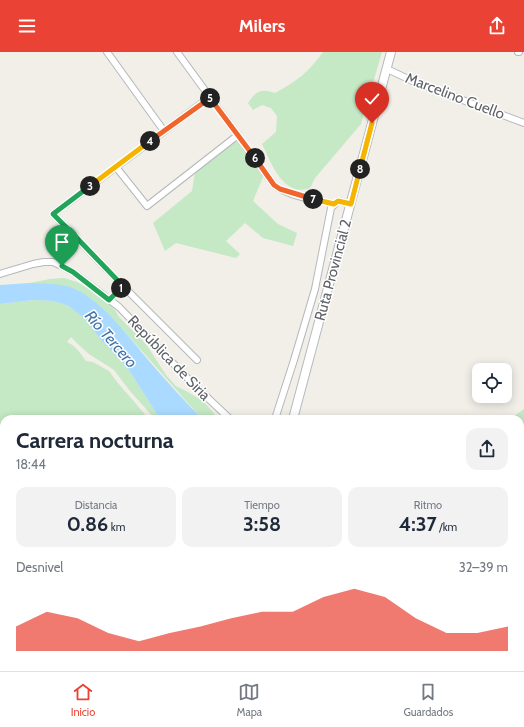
<!DOCTYPE html>
<html lang="es">
<meta charset="utf-8">
<style>
body{margin:0;font-family:Cabin,sans-serif;background:#f2f2f3;color:#1f2937;height:100vh;display:flex;flex-direction:column;font-size:15px;white-space:nowrap}
*{box-sizing:border-box;margin:0}
p{font-size:13px;color:#747a83}
.icon{flex:none;width:22px;height:22px;fill:none;stroke:currentColor;stroke-width:2;stroke-linecap:round;stroke-linejoin:round}
.map{position:relative;flex:1;overflow:hidden}
.side{position:absolute;left:0px;top:363px;width:524px;height:256px;display:flex;flex-direction:column;background:#fff;border-radius:12px 12px 0 0;box-shadow:0 2px 10px #0003}
.side>*{flex:none}
.tools{position:absolute;left:472px;top:311px;display:grid;gap:8px}
.tools a{display:grid;place-items:center;width:40px;height:40px;border-radius:8px;background:#fff;box-shadow:0 2px 10px #0003;font-size:20px}
.pin{position:absolute;display:grid;place-items:center;width:34px;height:34px;color:#fff;margin:-41px -17px;border-radius:50% 50% 50% 0;rotate:-45deg;box-shadow:0 0 4px #0007}
.pin .icon{rotate:45deg}
.km{position:absolute;width:20px;height:20px;margin:-10px;border-radius:50%;background:#222;color:#fff;font-size:11px;line-height:20px;text-align:center}
.round{display:grid;place-items:center;flex:none;width:42px;height:42px;border-radius:12px;background:#f2f2f3}
.head{display:flex;align-items:center;justify-content:space-between;height:68px;padding:0 16px}
h1{font-size:22px;font-weight:700;line-height:30px}
.stats{display:grid;grid-template-columns:repeat(3,1fr);gap:6px;height:68px;padding:4px 16px}
.stats div{display:grid;align-content:center;border-radius:10px;background:#f2f2f3;text-align:center}
.stats b{font-size:20px;font-weight:700}
.stats small{font-size:11px;font-weight:400}
.stats p{font-size:11px}
.chart{height:112px;padding:8px 16px}
.chart p{display:flex;justify-content:space-between}
.chart svg{width:100%;height:72px;margin-top:4px;fill:#ea4335;opacity:.7}
header{display:flex;justify-content:space-between;align-items:center;height:52px;padding:0 16px;background:#ea4335;color:#fff;font-size:18px;font-weight:700}
.tabs{display:flex;justify-content:space-around;align-items:center;height:56px;border-top:1px solid #e0e1e3;background:#fff;font-size:11px;color:#747a83}
.tabs a{display:grid;justify-items:center;gap:2px}
.tabs .active{color:#ea4335}
.map>svg:first-child{display:block}
</style>
<header><svg class="icon" aria-label="menu" viewBox="0 0 24 24"><path d="M4 6h16M4 12h16M4 18h16"/></svg>Milers<svg class="icon" aria-label="share" viewBox="0 0 24 24"><path d="M12 15V3M7 8l5-5 5 5M5 13v7h14v-7"/></svg></header>
<div class="map">
<svg width="524" height="619" viewBox="0 0 524 619">
<rect width="100%" height="100%" fill="#f1efe8"/>
<g fill="#c5e8c5">
<path d="M323 0H382L361 72 315 126 310 136C283 146 271 110 262 92L276 80 277 64 271 56 262 53 253 58 248 51C256 39 261 36 275 41 297 29 308 21 323 0Z"/>
<path d="M238 88 263 125 253 149 278 172 297 181 293 194 263 186 245 171 226 189 240 202 236 206 176 191 165 199 153 171 192 139 195 120Z"/>
<path d="M64 226 77 230 93 239 108 251 115 258 119 265 146 292 166 323 176 334 186 339 203 349 219 367H202L127 282 109 263 90 246 75 237 30 231 50 227Z"/>
<path d="M33 248 53 249 69 254 87 269 100 287 127 315 160 367H155L130 339 114 318 89 302 80 294 71 285 67 290C76 294 80 301 86 309L93 310 109 319 117 330 149 367H4V451H0V252Z"/>
<path d="M524 357V465L520 468V367H510Z"/>
</g>
<g fill="#aadaff">
<path d="M30 231C45 232 62 231 75 237 102 249 130 286 149 309 166 329 184 348 202 367H160L127 315 100 287 87 269 69 254 53 249 33 248 0 252V233Z"/>
<path d="M524 465V500L520 502V468Z"/>
</g>
<g fill="none" stroke-linecap="round" stroke-linejoin="round">
<path stroke="#aadaff" stroke-width="1.5" d="M224 619 225 615"/>
<defs>
<g id="minor">
<path d="M107 0 164 79"/>
<path d="M177 0 274 133C289 145 315 147 334 152"/>
<path d="M518 0H519"/>
<path d="M387 17 417 31 524 71"/>
<path d="M116 115 147 154 238 83"/>
<path d="M0 222 33 212 44 210H53L62 214 73 220 119 255 193 332 230 367"/>
<path d="M123 234 197 308"/>
<path d="M109 248 123 234 53 162 210 45"/>
<path d="M275 367 294 308 315 237 331 156 338 149 351 152"/>
<path d="M520 384 524 381"/>
<path d="M520 579 524 583"/>
<path d="M387 615 388 619"/>
<path d="M395 615 396 619"/>
<path d="M453 615 457 619"/>
<path d="M248 619 249 615"/>
<path d="M303 619 304 615"/>
<path d="M360 619 361 615"/>
<path d="M461 619 464 615"/>
</g>
<g id="secondary">
<path d="M293 367 391 0"/>
<path d="M233 619 234 615"/>
</g>
</defs>
<use href="#minor" stroke="#b5b8bc" stroke-width="8"/>
<use href="#secondary" stroke="#b6babf" stroke-width="10"/>
<use href="#minor" stroke="#fff" stroke-width="6"/>
<use href="#secondary" stroke="#fff" stroke-width="8"/>
</g>
<g fill="none" stroke-linecap="round" stroke-linejoin="round">
<defs>
<path id="split-1" d="M62 214 73 220 109 248 121 236"/>
<path id="split-2" d="M73 182 123 234 121 236"/>
<path id="split-3" d="M73 182 53 162 90 134"/>
<path id="split-4" d="M90 134 150 89"/>
<path id="split-5" d="M150 89 210 46"/>
<path id="split-6" d="M210 46 255 106"/>
<path id="split-7" d="M255 106 274 133 280 137 313 147"/>
<path id="split-8" d="M313 147 334 152 338 149 351 152 360 117"/>
<path id="split-9" d="M360 117 372 71"/>
</defs>
<use href="#split-1" stroke="#fff" stroke-width="8"/>
<use href="#split-2" stroke="#fff" stroke-width="8"/>
<use href="#split-3" stroke="#fff" stroke-width="8"/>
<use href="#split-4" stroke="#fff" stroke-width="8"/>
<use href="#split-5" stroke="#fff" stroke-width="8"/>
<use href="#split-6" stroke="#fff" stroke-width="8"/>
<use href="#split-7" stroke="#fff" stroke-width="8"/>
<use href="#split-8" stroke="#fff" stroke-width="8"/>
<use href="#split-9" stroke="#fff" stroke-width="8"/>
<use href="#split-1" stroke="#22a559" stroke-width="5"/>
<use href="#split-2" stroke="#22a559" stroke-width="5"/>
<use href="#split-3" stroke="#22a559" stroke-width="5"/>
<use href="#split-4" stroke="#f5b400" stroke-width="5"/>
<use href="#split-5" stroke="#f0652b" stroke-width="5"/>
<use href="#split-6" stroke="#f0652b" stroke-width="5"/>
<use href="#split-7" stroke="#f0652b" stroke-width="5"/>
<use href="#split-8" stroke="#f5b400" stroke-width="5"/>
<use href="#split-9" stroke="#f5b400" stroke-width="5"/>
</g>
<g text-anchor="middle" dominant-baseline="central" stroke-width="3" stroke-linejoin="round" paint-order="stroke">
<g font-size="15" fill="#5f6368" stroke="#fff">
<text transform="translate(455 44) rotate(21)">Marcelino Cuello</text>
<text transform="translate(333 218) rotate(-75)">Ruta Provincial 2</text>
<text transform="translate(169 306) rotate(46)">República de Siria</text>
</g>
<g font-size="16" font-style="italic" fill="#4174aa" stroke="#fff">
<text transform="translate(111 287) rotate(49)">Río Tercero</text>
</g>
</g>
</svg>
<div class="tools">
<a><svg class="icon" aria-label="locate" viewBox="0 0 24 24"><circle cx="12" cy="12" r="6"/><path d="M12 2v4M12 18v4M2 12h4M18 12h4"/></svg></a>
</div>
<div class="pin" style="left:62px;top:214px;background:#1e9e55"><svg class="icon" aria-label="arrive" viewBox="0 0 24 24"><path d="M6 21V4h12l-3 4 3 4H6"/></svg></div>
<div class="pin" style="left:372px;top:71px;background:#d93025"><svg class="icon" aria-label="check" viewBox="0 0 24 24"><path d="M5 12l5 5 9-10"/></svg></div>
<b class="km" style="left:121px;top:236px">1</b>
<b class="km" style="left:90px;top:134px">3</b>
<b class="km" style="left:150px;top:89px">4</b>
<b class="km" style="left:210px;top:46px">5</b>
<b class="km" style="left:255px;top:106px">6</b>
<b class="km" style="left:313px;top:147px">7</b>
<b class="km" style="left:360px;top:117px">8</b>
<section class="side">
<div class="head"><div><h1>Carrera nocturna</h1><p>18:44</p></div><a class="round"><svg class="icon" aria-label="share" viewBox="0 0 24 24"><path d="M12 15V3M7 8l5-5 5 5M5 13v7h14v-7"/></svg></a></div>
<div class="stats">
<div><p>Distancia</p><b>0.86<small> km</small></b></div>
<div><p>Tiempo</p><b>3:58</b></div>
<div><p>Ritmo</p><b>4:37<small> /km</small></b></div>
</div>
<div class="chart"><p><span>Desnivel</span>32–39 m</p>
<svg viewBox="0 0 160 44" preserveAspectRatio="none"><path d="M0 44V29L10 20L20 24L30 33L40 38L50 33L60 29L70 24L80 20L90 20L100 11L110 6L120 11L130 24L140 33L150 33L160 29V44z"/></svg>
</div>
</section>
</div>
<nav class="tabs">
<a class="active"><svg class="icon" aria-label="home" viewBox="0 0 24 24"><path d="M3 11l9-7 9 7M6 9v11h12V9"/></svg>Inicio</a>
<a><svg class="icon" aria-label="map" viewBox="0 0 24 24"><path d="M3 6l6-2 6 2 6-2v14l-6 2-6-2-6 2zM9 4v14M15 6v14"/></svg>Mapa</a>
<a><svg class="icon" aria-label="saved" viewBox="0 0 24 24"><path d="M7 4h10v16l-5-4-5 4z"/></svg>Guardados</a>
</nav>
